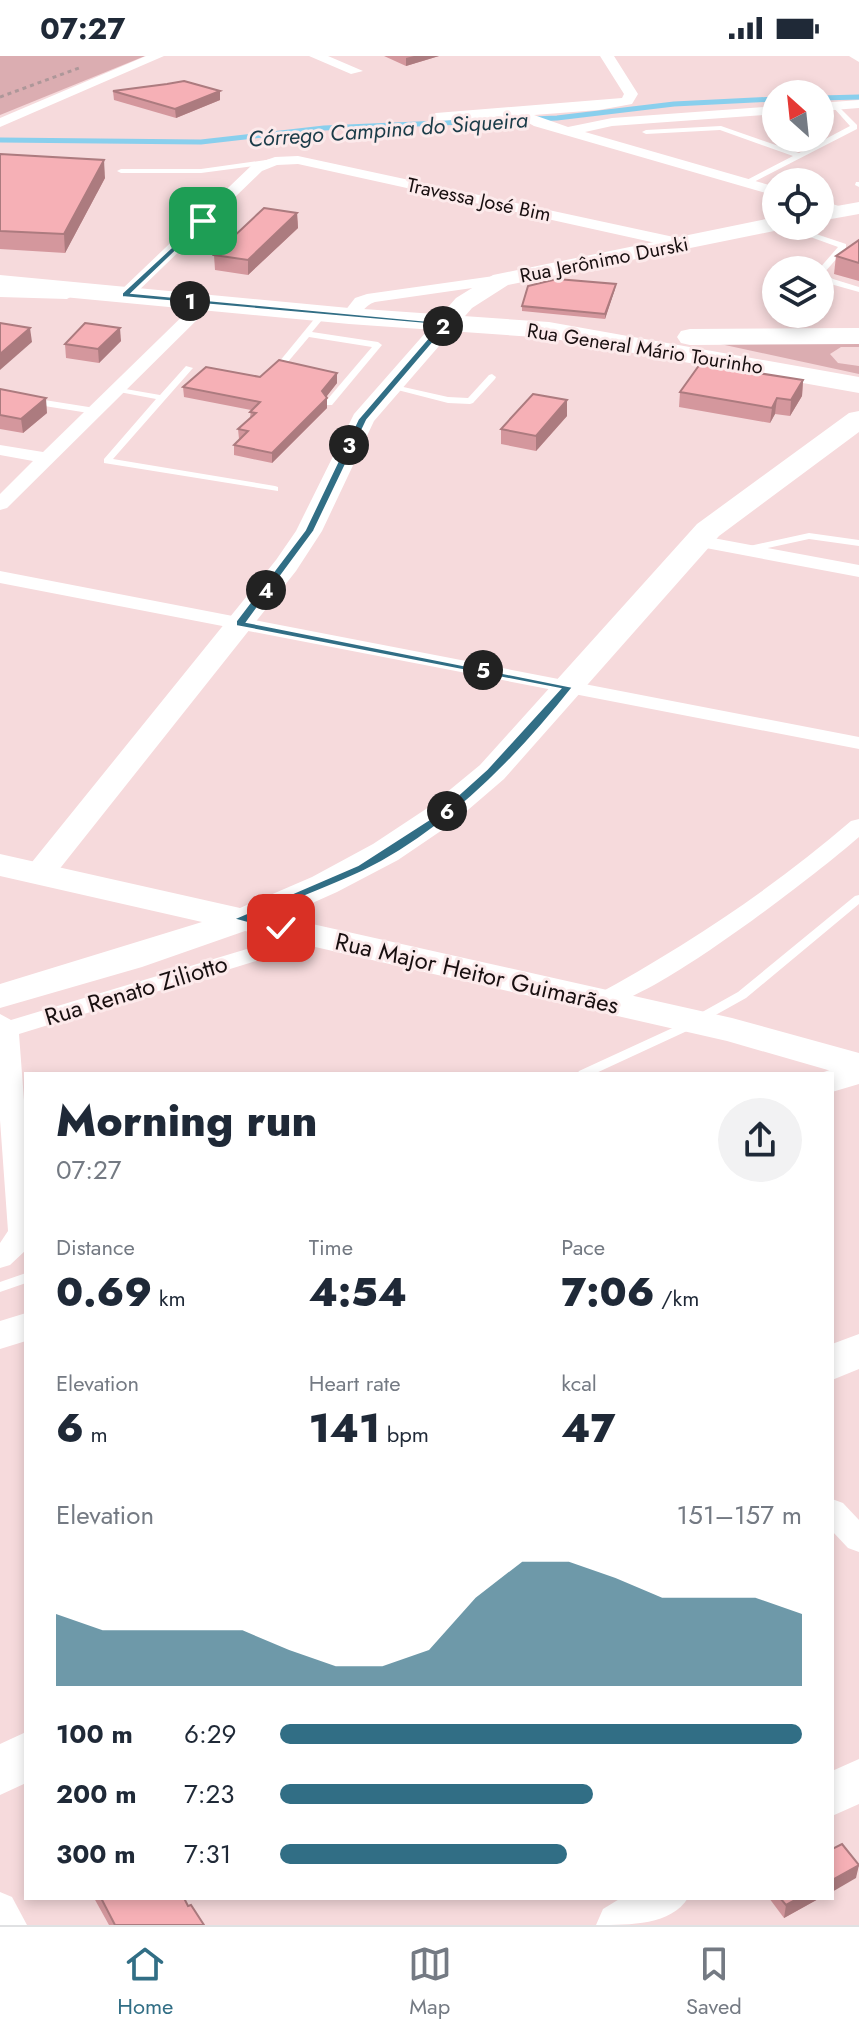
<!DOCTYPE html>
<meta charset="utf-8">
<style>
body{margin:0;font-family:Jost,sans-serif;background:#f2f2f3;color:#1f2937;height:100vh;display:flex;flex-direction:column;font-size:30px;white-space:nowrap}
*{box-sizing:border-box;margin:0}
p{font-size:26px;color:#747a83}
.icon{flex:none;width:44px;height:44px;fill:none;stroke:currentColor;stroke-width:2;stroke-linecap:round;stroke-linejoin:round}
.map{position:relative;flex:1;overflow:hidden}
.panel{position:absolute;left:24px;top:1016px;width:810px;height:828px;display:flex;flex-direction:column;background:#fff;border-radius:0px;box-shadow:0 4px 12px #0003}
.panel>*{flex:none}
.needle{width:52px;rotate:333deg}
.fabs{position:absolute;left:762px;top:24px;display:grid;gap:16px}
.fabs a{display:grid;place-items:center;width:72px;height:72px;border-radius:50%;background:#fff;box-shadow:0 4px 12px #0003;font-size:40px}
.pin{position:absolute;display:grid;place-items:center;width:68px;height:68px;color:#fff;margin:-34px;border-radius:16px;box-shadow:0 4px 12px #0006}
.km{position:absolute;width:40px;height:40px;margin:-20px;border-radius:50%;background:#222;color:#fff;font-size:22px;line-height:40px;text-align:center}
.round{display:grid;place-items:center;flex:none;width:84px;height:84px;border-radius:42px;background:#f2f2f3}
.head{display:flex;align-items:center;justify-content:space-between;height:136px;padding:0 32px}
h1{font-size:44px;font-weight:800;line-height:60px}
.metrics{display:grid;grid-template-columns:repeat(3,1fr);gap:12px;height:136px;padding:8px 32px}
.metrics div{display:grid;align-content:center}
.metrics b{font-size:40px;font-weight:800}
.metrics small{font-size:22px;font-weight:400}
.metrics p{font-size:22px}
.chart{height:224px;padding:16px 32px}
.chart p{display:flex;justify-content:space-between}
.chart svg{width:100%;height:144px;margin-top:8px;fill:#316e85;opacity:.7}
ul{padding:0 32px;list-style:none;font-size:26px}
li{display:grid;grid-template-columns:128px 96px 1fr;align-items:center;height:60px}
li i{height:20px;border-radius:10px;background:#316e85}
.status{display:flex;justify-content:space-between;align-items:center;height:56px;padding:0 40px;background:#fff;direction:ltr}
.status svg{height:22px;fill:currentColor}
.menu{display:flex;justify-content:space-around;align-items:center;height:112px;border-top:2px solid #e0e1e3;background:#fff;font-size:22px;color:#747a83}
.menu a{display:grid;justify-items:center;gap:4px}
.menu .current{color:#316e85}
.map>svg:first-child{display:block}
</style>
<div class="status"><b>07:27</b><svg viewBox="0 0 49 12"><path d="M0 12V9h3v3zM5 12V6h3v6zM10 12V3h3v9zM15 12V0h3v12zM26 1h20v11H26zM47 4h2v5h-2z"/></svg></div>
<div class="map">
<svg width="859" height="1869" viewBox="0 0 859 1869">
<rect width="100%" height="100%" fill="#f6dadc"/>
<g fill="#dbadb1">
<path d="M0 0H145L0 59Z"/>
<path d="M859 284V291H841L830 298 838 307 859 310V318L711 286Z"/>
</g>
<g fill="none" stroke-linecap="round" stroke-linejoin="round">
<g stroke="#89cfed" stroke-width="5">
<path d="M820 42 859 41"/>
<path d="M0 84 201 86 324 72 557 62 674 48 776 43"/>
</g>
<path stroke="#ad9799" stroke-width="3" stroke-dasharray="4 4" stroke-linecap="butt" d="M0 41 79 12"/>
<g fill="#fff" fill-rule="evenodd">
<path d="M833 49H837L857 69V73L746 130 742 128 743 126 793 100 720 74 646 78 642 76 646 74 721 70 799 97 850 70 833 51Z"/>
<path d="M273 103 277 105 276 107 201 117H121L117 115 121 113H201Z"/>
<path d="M856 126H859V131L855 129Z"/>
<path d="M780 170H792L846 188V192L824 217 833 223 859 231V236L827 227 820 222V214H818L838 191Z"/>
<path d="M320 256 327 258 312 276 378 286 382 289 332 349H326V345L372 291 309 281 287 307 295 311V315H289L279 310V306Z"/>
<path d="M186 310 193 312 113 403 275 430 278 431V435L104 407V403L156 343 114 335V331L160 339Z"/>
<path d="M492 318 496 321 495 323 473 347 470 348 448 347 386 331 390 328 448 341 468 342 489 319Z"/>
<path d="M0 337 95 352 99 355 95 358 0 343Z"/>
<path d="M809 477 859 484V490L809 483 745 497 740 494 745 491Z"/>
<path d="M859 839V848L746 942 687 975 594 1018H577L579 1015 679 969 738 936 855 840Z"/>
<path d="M26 1217V1227L0 1236V1226Z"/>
</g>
<g fill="#fff" fill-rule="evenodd">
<path d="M146 0H164L0 71V62Z"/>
<path d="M309 0H328L363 15 351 18Z"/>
<path d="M600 0H614L638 38 632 48 599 54 534 59 568 71 612 62 776 50V58L612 70 585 76 776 131V140L534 70 516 60 436 65 429 61 436 57 622 42 624 38Z"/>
<path d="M849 0H859V6Z"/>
<path d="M859 44V52L820 55V47Z"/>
<path d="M298 100 683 183 691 188 683 193 298 108 277 109 262 115 131 242H119V236L252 109 275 101Z"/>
<path d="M820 144 845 152 848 155 840 160 820 154Z"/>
<path d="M501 219 507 221V227L375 246C364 249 360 262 349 265L341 260 355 242 367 238Z"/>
<path d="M0 231 67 233 75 238 67 243 0 241Z"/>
<path d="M205 242 213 247 211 250 7 452 0 454V438L33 405 0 399V389L43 396 199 244Z"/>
<path d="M697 479 859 509V521L690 489 688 485 690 481Z"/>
<path d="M0 515 859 681V693L0 527Z"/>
<path d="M859 763V781C823 813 634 961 594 950L591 945 594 940C686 890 772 833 851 765Z"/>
<path d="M313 873 321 875 325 880 321 885 19 978 26 1071V1194L10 1209 0 1212V1187L8 1175 0 1064V958L11 964Z"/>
<path d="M832 1443 843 1447 859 1464V1496L848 1492 832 1475Z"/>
<path d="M0 1836 12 1841 27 1869H0Z"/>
</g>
<g fill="#fff" fill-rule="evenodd">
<path d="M859 146V158L820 165V153Z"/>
<path d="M776 161V170H785L784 173 508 229 472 252 374 365 322 475 296 515 50 825 39 828 28 825 23 818 28 811 276 504 296 475 354 358 456 242 493 219Z"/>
<path d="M859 1004V1028L832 1036V1018H818Z"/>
<path d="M26 1257V1285L0 1293V1265Z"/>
<path d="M859 1703V1748L832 1760V1715Z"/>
<path d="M621 1842H688C671 1869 631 1869 596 1869L603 1853Z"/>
</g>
<g fill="#fff" fill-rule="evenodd">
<path d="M0 219 349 252 549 266 859 321V337L549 282 349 268 0 235Z"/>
<path d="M859 272V288L690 289 681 287 677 281 681 275 690 273Z"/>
<path d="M859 355V376L719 480 504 723 454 766 398 804 337 836 281 861 732 962 859 997V1023L727 985 245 875 142 911 0 952V928L202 866 0 820V798L240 852 312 821 373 788 429 751 480 709 697 468 849 357Z"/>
<path d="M859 1278V1313L832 1324V1288Z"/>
<path d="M26 1676V1727L0 1739V1688Z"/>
</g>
</g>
<g fill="#d4979d">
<path d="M384 0H439L406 10Z"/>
<path d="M113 35 220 44 176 62 114 44Z"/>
<path d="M0 98 105 122 65 197 0 193Z"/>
<path d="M297 157 298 172 248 219 215 214 214 199Z"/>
<path d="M859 184V225L834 218 836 200Z"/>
<path d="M615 233 605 263 522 255V250Z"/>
<path d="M121 285 99 307 66 302 65 288Z"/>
<path d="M260 321 337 327 326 341 327 352 272 407 234 399V389L239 383 238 373 250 362 251 354 184 341 183 331Z"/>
<path d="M803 324 802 340 790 360 775 358 770 367 679 351 680 336Z"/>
<path d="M0 333 47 357 23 377 0 373Z"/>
<path d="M567 360 536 395 501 388V373Z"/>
<path d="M94 1842H184L188 1850 204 1869H109Z"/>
<path d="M769 1842H820L784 1862Z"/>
</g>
<g fill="#ac7b7f">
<path d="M414 0H439L406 10V2Z"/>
<path d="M220 35V44L176 62 175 53Z"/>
<path d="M104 104 105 122 65 197 64 178Z"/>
<path d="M297 157 298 172 248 219V204Z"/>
<path d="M616 228 615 233 605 263V258Z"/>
<path d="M30 272 32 286 0 314V298Z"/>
<path d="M120 272 121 285 99 307 98 293Z"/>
<path d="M337 317V327L323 345 322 335Z"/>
<path d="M803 324 802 340 790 360 791 344Z"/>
<path d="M46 342 47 357 23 377 21 363Z"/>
<path d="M327 342V352L272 407V397Z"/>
<path d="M777 342 775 358 770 367 772 352Z"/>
<path d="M567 344V360L536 395V380Z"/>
<path d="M859 1809 856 1822 832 1836V1824Z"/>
<path d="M799 1842H820L784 1862 786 1849Z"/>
</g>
<g fill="#f6b0b6" stroke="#ac7b7f" stroke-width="2">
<path d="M184 25 220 35 175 53 113 35 167 28Z"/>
<path d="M0 98 104 104 64 178 0 175Z"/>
<path d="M264 152 297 157 248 204 214 199Z"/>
<path d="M859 184V207L836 200Z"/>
<path d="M557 223 616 228 605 258 522 250 528 230Z"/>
<path d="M0 267 30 272 0 298Z"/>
<path d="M85 267 120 272 98 293 65 288Z"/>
<path d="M279 304 337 317 322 335 327 342 272 397 234 389 248 375 238 373 256 357 250 356 260 346 183 331 206 311 260 321Z"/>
<path d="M700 308 803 324 791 344 777 342 772 352 680 336Z"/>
<path d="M0 333 46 342 21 363 0 359Z"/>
<path d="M533 338 567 344 536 380 501 373Z"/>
<path d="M842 1788 859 1809 832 1824V1793Z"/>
<path d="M101 1842H184L188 1850 191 1849 204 1869H115Z"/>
<path d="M780 1842H799L786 1849Z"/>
</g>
<path fill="#316e85" stroke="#fff" stroke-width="2" d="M203 162 206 166 132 237 450 267 367 364 314 475 247 566 573 631C517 702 447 774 364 815 328 832 289 846 252 862L285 870V875L281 876 233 863 358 809 436 759 487 713 560 633 236 570V565L305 474 358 363 439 269 122 241V237Z"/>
<g text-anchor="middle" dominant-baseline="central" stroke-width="6" stroke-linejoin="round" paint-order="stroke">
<g font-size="20" fill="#180f10" stroke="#fceaeb">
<text transform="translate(479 144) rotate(12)">Travessa José Bim</text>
<text transform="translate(604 204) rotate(-11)">Rua Jerônimo Durski</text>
<text transform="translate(645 293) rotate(9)">Rua General Mário Tourinho</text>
</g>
<g font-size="22" font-style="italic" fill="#1a3b48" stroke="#fceaeb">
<text transform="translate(388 73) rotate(-4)">Córrego Campina do Siqueira</text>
</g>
<g font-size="24" fill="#180f10" stroke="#fceaeb">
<text transform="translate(477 917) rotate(13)">Rua Major Heitor Guimarães</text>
<text transform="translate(136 934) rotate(-17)">Rua Renato Ziliotto</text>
</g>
</g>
</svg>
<div class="fabs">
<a><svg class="needle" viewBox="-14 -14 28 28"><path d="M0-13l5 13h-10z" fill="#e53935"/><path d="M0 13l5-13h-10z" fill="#747a83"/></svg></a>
<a><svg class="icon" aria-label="locate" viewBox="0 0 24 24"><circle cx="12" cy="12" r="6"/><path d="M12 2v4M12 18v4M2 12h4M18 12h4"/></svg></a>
<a><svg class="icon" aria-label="layers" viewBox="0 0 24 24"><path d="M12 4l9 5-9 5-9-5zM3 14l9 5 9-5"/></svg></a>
</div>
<div class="pin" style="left:203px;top:165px;background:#1e9e55"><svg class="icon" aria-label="arrive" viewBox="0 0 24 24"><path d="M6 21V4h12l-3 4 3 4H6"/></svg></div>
<div class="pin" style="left:281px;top:872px;background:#d93025"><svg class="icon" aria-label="check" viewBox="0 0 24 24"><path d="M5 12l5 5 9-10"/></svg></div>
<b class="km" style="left:190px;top:245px">1</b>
<b class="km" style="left:443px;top:270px">2</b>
<b class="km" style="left:349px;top:389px">3</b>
<b class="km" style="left:266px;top:534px">4</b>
<b class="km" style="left:483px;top:614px">5</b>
<b class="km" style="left:447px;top:755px">6</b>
<section class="panel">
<div class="head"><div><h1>Morning run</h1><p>07:27</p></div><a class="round"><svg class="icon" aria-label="share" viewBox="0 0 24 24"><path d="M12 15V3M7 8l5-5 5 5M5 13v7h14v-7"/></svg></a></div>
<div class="metrics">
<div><p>Distance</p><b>0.69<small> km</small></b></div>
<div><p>Time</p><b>4:54</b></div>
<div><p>Pace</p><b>7:06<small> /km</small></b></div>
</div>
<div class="metrics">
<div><p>Elevation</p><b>6<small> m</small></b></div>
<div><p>Heart rate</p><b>141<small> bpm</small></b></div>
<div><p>kcal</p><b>47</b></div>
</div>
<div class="chart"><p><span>Elevation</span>151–157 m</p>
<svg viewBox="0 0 160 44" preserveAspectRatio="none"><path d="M0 44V22L10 27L20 27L30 27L40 27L50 33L60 38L70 38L80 33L90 17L100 6L110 6L120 11L130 17L140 17L150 17L160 22V44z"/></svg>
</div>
<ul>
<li><b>100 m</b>6:29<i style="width:100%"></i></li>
<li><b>200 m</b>7:23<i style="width:60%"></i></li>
<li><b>300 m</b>7:31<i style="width:55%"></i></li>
</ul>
</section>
</div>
<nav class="menu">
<a class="current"><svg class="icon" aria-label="home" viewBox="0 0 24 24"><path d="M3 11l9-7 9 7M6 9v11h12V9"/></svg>Home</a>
<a><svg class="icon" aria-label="map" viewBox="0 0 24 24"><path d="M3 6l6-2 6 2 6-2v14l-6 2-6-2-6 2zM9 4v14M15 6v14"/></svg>Map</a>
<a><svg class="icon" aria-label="saved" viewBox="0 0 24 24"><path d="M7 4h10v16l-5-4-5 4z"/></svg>Saved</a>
</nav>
